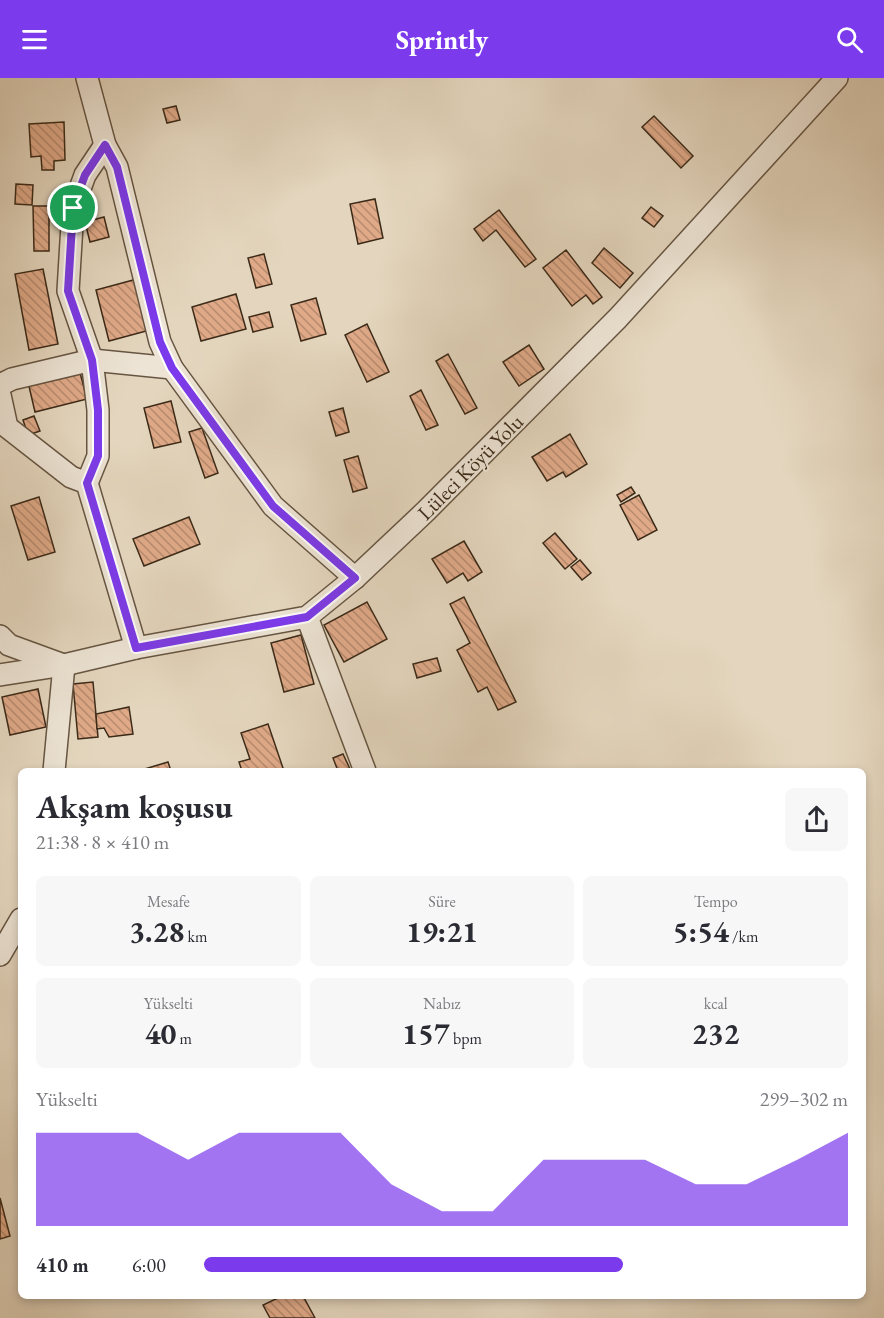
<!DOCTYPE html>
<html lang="tr">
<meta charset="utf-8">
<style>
body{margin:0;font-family:"EB Garamond",serif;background:#f7f7f7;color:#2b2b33;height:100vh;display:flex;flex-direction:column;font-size:22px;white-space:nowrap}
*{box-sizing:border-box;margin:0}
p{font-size:20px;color:#7c7c81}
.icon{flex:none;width:33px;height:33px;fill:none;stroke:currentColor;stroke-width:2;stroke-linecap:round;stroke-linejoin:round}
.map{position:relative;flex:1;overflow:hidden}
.side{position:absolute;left:18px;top:690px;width:848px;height:531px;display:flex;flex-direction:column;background:#fff;border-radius:9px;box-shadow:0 3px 9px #0003}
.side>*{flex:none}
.pin{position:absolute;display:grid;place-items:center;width:51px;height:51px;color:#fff;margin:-26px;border:3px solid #fff;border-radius:50%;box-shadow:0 2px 6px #0007}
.round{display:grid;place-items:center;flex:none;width:63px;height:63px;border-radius:9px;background:#f7f7f7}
.overview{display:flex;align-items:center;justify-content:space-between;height:102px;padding:0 18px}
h1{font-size:33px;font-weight:700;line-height:45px}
.figures{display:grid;grid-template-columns:repeat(3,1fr);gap:9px;height:102px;padding:6px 18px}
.figures div{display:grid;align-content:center;border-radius:9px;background:#f7f7f7;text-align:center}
.figures b{font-size:30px;font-weight:700}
.figures small{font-size:16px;font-weight:400}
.figures p{font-size:16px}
.chart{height:168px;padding:12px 18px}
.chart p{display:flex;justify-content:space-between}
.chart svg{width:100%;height:108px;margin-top:6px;fill:#7c3aed;opacity:.7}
ul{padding:0 18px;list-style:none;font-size:20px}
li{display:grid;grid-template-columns:96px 72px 1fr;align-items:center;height:45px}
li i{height:15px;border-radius:8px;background:#7c3aed}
header{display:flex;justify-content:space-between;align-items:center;height:78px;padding:0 18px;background:#7c3aed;color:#fff;font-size:27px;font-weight:700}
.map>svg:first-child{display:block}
</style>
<header><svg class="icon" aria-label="menu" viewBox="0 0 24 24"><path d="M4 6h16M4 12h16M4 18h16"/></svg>Sprintly<svg class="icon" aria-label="search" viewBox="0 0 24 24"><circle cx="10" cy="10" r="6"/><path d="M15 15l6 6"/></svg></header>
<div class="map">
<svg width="884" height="1240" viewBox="0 0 884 1240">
<defs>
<pattern id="building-back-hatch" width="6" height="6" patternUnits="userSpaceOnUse" patternTransform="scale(1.5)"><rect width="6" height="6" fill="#e0aa89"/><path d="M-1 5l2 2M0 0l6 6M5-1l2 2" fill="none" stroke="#b78b6f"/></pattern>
</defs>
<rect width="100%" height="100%" fill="#e4d6be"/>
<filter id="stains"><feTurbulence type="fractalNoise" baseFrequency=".00333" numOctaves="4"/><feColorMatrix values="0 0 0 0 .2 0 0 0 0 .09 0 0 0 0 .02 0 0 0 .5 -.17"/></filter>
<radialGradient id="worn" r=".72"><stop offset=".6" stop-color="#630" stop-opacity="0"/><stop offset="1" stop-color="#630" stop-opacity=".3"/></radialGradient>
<g fill="url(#building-back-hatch)" stroke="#3c2a18" stroke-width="1.5">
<path d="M176 28 180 42 167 45 163 31Z"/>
<path d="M654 38 693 78 681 90 642 49Z"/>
<path d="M64 44 65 82 54 83V92H42L41 78 31 79 29 46Z"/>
<path d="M16 106 33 107 32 127 15 126Z"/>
<path d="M375 121 383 160 358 166 350 126Z"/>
<path d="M33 128H49V173H34Z"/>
<path d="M651 129 663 138 654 149 642 140Z"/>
<path d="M499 132 536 181 525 189 496 152 483 163 474 151Z"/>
<path d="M104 139 109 159 90 164 85 144Z"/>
<path d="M604 170 633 195 620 210 592 185Z"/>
<path d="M566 172 602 219 593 226 586 217 572 228 543 190Z"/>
<path d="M264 176 272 206 256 210 248 180Z"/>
<path d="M43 191 58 266 29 272 15 196Z"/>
<path d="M137 201 150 252 109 263 96 212Z"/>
<path d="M236 216 246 251 201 263 192 229Z"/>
<path d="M316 220 326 256 301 263 291 227Z"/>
<path d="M269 234 273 249 253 254 249 239Z"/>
<path d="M367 246 389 294 367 304 345 257Z"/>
<path d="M529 267 544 291 519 308 503 284Z"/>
<path d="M448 276 477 330 465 336 436 283Z"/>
<path d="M79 291 87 321 35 334 28 304Z"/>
<path d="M421 312 438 347 426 352 410 318Z"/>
<path d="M171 323 181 364 154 370 144 330Z"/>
<path d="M343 330 349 354 336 358 329 334Z"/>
<path d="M34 338 40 353 28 357 23 342Z"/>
<path d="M202 350 218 395 205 400 189 354Z"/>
<path d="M570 356 587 386 566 399 563 394 547 403 532 379Z"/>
<path d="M358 378 367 410 353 414 344 382Z"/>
<path d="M631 409 635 415 621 424 617 417Z"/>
<path d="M639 417 657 452 638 462 620 427Z"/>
<path d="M39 419 55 474 28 482 11 428Z"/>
<path d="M189 439 200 466 144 488 133 461Z"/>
<path d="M555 455 577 481 565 491 543 465Z"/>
<path d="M464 463 482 494 468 503 463 495 447 505 432 481Z"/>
<path d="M580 482 591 495 582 502 571 489Z"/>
<path d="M464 519 516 624 498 632 487 609 478 614 457 572 470 565 450 526Z"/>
<path d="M367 524 387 561 344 584 324 547Z"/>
<path d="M301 557 314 606 284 614 271 565Z"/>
<path d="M437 580 441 593 417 600 413 586Z"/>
<path d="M93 604 98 659 78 661 73 606Z"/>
<path d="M38 611 46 649 10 657 2 619Z"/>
<path d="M129 629 133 656 109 659 104 650 97 651 96 636Z"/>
<path d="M268 646 284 693H242L239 684 250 681 241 655Z"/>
<path d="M343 676 350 691 345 693H338L333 680Z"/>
<path d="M168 684 171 693H138Z"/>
<path d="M0 1120 10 1158 0 1161Z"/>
<path d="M282 1218H303L315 1240H270L263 1227Z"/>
</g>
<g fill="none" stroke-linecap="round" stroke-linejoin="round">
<defs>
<g id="minor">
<path d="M87 0 105 67 117 89 160 264 172 290 273 428 355 500"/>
<path d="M0 307 12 301 92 282 172 290"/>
<path d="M0 317 7 349 71 399 87 405 136 570"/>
<path d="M87 405 98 378V332L92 282 68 213 73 130 85 97 105 67"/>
<path d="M307 539 365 693"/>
<path d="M0 558 9 567 61 586"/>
<path d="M0 597 64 587 136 570 307 539 355 500 426 433 618 240 837 0"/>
<path d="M54 693 64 587"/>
<path d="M0 877 21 841"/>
</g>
</defs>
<use href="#minor" stroke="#665542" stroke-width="24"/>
<use href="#minor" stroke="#ede4d5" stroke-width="21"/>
</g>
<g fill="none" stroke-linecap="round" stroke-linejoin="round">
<defs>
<path id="route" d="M105 67 117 89 160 264 172 290 273 428 355 500 307 539 136 570 87 405 98 378V332L92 282 68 213 73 130 85 97Z"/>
</defs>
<use href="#route" stroke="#fff" stroke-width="12"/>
<use href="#route" stroke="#7c3aed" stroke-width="8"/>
</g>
<g text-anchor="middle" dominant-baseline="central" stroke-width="4.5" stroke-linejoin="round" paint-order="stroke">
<g font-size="21" fill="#3c2a18" stroke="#ede4d5">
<text transform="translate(470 389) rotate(-45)">Lüleci Köyü Yolu</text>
</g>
</g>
<rect width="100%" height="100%" filter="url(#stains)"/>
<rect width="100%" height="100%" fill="url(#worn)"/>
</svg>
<div class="pin" style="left:73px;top:130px;background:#1e9e55"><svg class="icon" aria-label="arrive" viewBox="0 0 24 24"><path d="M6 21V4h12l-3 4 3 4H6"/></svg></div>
<section class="side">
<div class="overview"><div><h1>Akşam koşusu</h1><p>21:38 · 8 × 410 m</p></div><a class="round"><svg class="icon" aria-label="share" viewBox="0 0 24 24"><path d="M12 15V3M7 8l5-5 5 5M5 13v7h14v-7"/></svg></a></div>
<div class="figures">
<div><p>Mesafe</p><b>3.28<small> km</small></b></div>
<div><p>Süre</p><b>19:21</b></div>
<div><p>Tempo</p><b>5:54<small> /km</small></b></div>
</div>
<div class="figures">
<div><p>Yükselti</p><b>40<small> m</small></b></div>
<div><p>Nabız</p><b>157<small> bpm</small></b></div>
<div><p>kcal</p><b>232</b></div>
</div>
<div class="chart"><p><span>Yükselti</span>299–302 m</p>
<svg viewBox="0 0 160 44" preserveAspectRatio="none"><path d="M0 44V6L10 6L20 6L30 17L40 6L50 6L60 6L70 27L80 38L90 38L100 17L110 17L120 17L130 27L140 27L150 17L160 6V44z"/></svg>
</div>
<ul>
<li><b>410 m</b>6:00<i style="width:65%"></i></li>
</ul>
</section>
</div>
